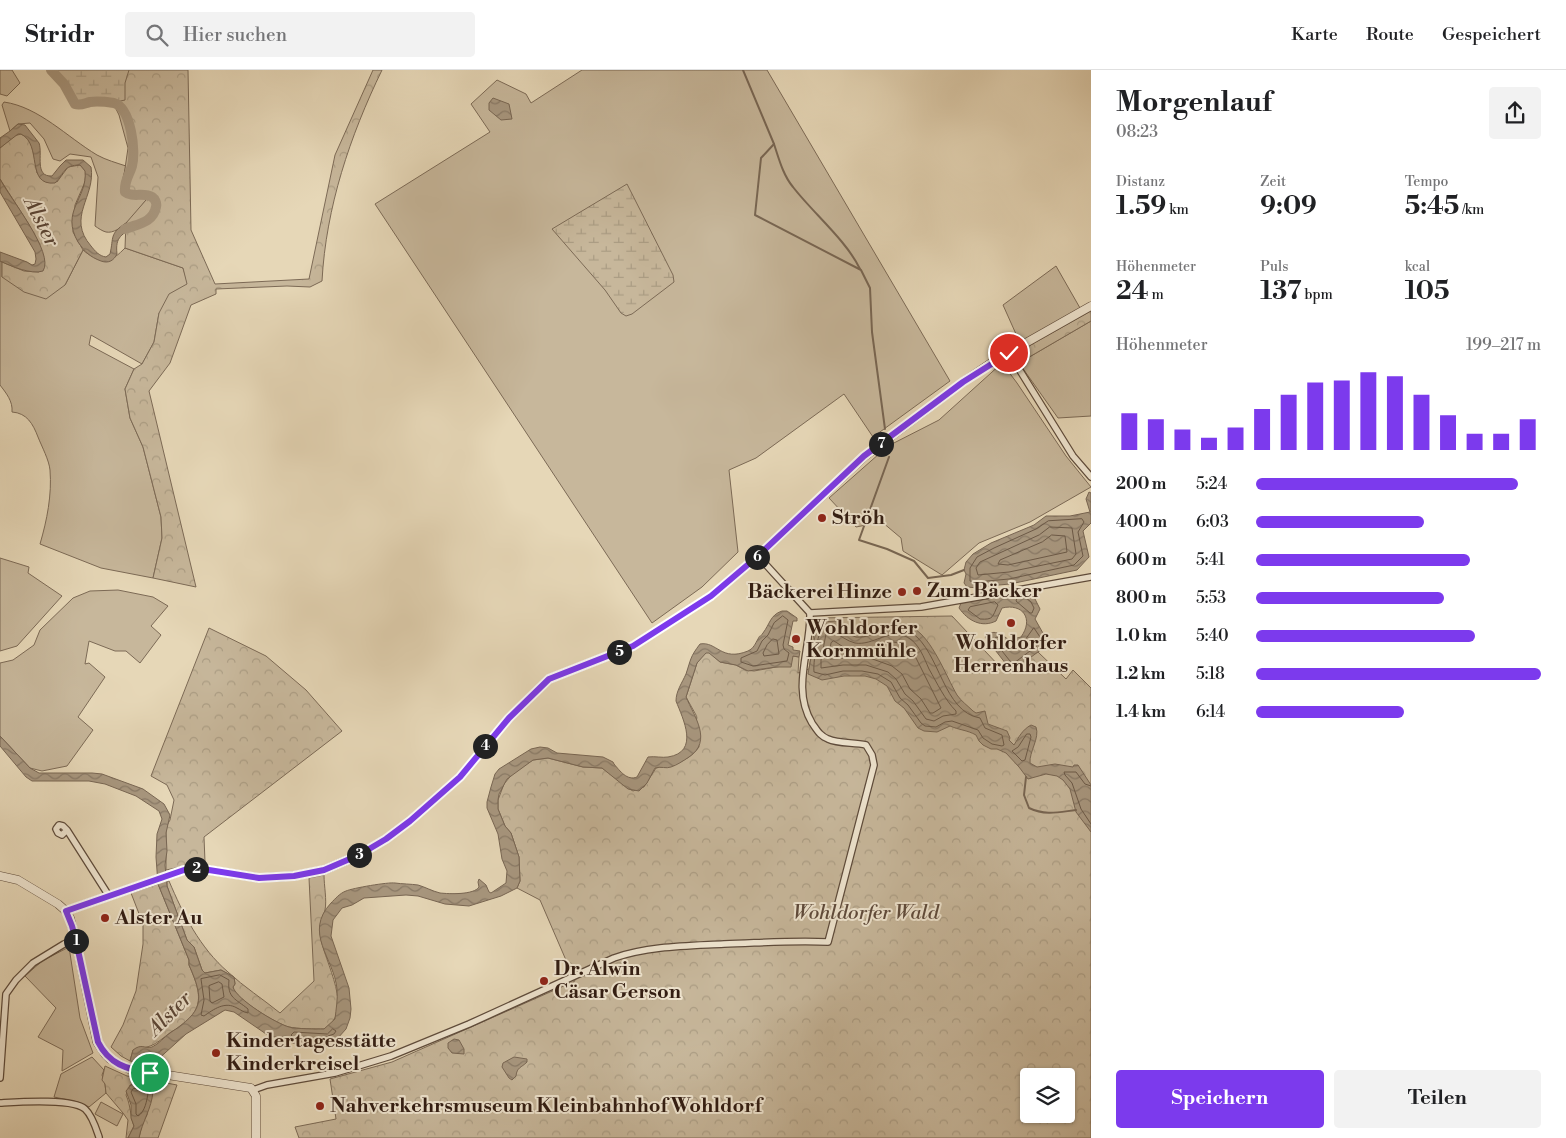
<!DOCTYPE html>
<html lang="de">
<meta charset="utf-8">
<style>
body{margin:0;font-family:"Libre Bodoni",serif;background:#f2f2f2;color:#202124;height:100vh;display:flex;flex-direction:column;font-size:19px;white-space:nowrap}
*{box-sizing:border-box;margin:0}
p{font-size:16px;color:#757577}
.icon{flex:none;width:28px;height:28px;fill:none;stroke:currentColor;stroke-width:2;stroke-linecap:round;stroke-linejoin:round}
.map{position:relative;flex:1;overflow:hidden}
.side{display:flex;flex-direction:column;background:#fff;width:475px}
.side>*{flex:none}
.fabs{position:absolute;left:1020px;top:998px;display:grid;gap:10px}
.fabs a{display:grid;place-items:center;width:55px;height:55px;border-radius:5px;background:#fff;box-shadow:0 1px 4px #0004;font-size:25px}
.pin{position:absolute;display:grid;place-items:center;width:42px;height:42px;color:#fff;margin:-21px;border:2px solid #fff;border-radius:50%;box-shadow:0 1px 5px #0007}
.km{position:absolute;width:25px;height:25px;margin:-12px;border-radius:50%;background:#222;color:#fff;font-size:14px;line-height:25px;text-align:center}
.round{display:grid;place-items:center;flex:none;width:52px;height:52px;border-radius:5px;background:#f2f2f2}
.summary{display:flex;align-items:center;justify-content:space-between;height:85px;padding:0 25px}
h1{font-size:28px;font-weight:800;line-height:38px}
.figures{display:grid;grid-template-columns:repeat(3,1fr);gap:8px;height:85px;padding:5px 25px}
.figures div{display:grid;align-content:center}
.figures b{font-size:25px;font-weight:800}
.figures small{font-size:14px;font-weight:400}
.figures p{font-size:14px}
.chart{height:140px;padding:10px 25px}
.chart p{display:flex;justify-content:space-between}
.chart svg{width:100%;height:90px;margin-top:5px;stroke:#7c3aed;stroke-width:6}
.button{display:flex;gap:10px;margin-top:auto;padding:10px 25px}
.button a{flex:1;height:58px;border-radius:5px;background:#7c3aed;color:#fff;font-size:20px;font-weight:800;line-height:58px;text-align:center}
.button a+a{background:#f2f2f2;color:#202124}
ul{padding:0 25px;list-style:none;font-size:16px}
li{display:grid;grid-template-columns:80px 60px 1fr;align-items:center;height:38px}
li i{height:12px;border-radius:6px;background:#7c3aed}
header{display:flex;align-items:center;gap:30px;box-sizing:border-box;height:70px;padding:0 25px;background:#fff;border-bottom:1px solid #e0e0e0}
header strong{font-size:24px}
nav{display:flex;gap:28px;margin-inline-start:auto;font-size:18px}
.search{width:350px;height:45px;background:#f2f2f2;display:flex;align-items:center;gap:12px;box-sizing:border-box;padding:0 18px;border-radius:5px;color:#757577;font-size:19px}
main{display:flex;flex:1;min-height:0}
.map>svg:first-child{display:block}
</style>
<header>
<strong>Stridr</strong>
<div class="search"><svg class="icon" aria-label="search" viewBox="0 0 24 24"><circle cx="10" cy="10" r="6"/><path d="M15 15l6 6"/></svg>Hier suchen</div>
<nav><a>Karte</a><a>Route</a><a>Gespeichert</a></nav>
</header>
<main>
<div class="map">
<svg width="1091" height="1068" viewBox="0 0 1091 1068">
<defs>
<pattern id="forest-crowns" width="20" height="18" patternUnits="userSpaceOnUse" patternTransform="scale(1.25)"><rect width="20" height="18" fill="#c7b79b"/><path d="M2 6a3 3 0 1 1 6 0M12 15a3 3 0 1 1 6 0" fill="none" stroke="#ab9d84"/></pattern>
<pattern id="wetland-marsh" width="20" height="14" patternUnits="userSpaceOnUse" patternTransform="scale(1.25)"><rect width="20" height="14" fill="#c7b79b"/><path d="M1 5h8M5 5V1M11 12h8M15 12V8" fill="none" stroke="#ab9d84"/></pattern>
<pattern id="water-waves" width="16" height="10" patternUnits="userSpaceOnUse" patternTransform="scale(1.25)"><rect width="16" height="10" fill="#a8977f"/><path d="M0 5q4-4 8 0t8 0" fill="none" stroke="#897a67"/></pattern>
</defs>
<rect width="100%" height="100%" fill="#e6d7b7"/>
<filter id="stains"><feTurbulence type="fractalNoise" baseFrequency=".004" numOctaves="4"/><feColorMatrix values="0 0 0 0 .2 0 0 0 0 .09 0 0 0 0 .02 0 0 0 .5 -.17"/></filter>
<radialGradient id="worn" r=".72"><stop offset=".6" stop-color="#630" stop-opacity="0"/><stop offset="1" stop-color="#630" stop-opacity=".3"/></radialGradient>
<g fill="#c7b79b" stroke="#7c6a56">
<path d="M0 0H12L20 13 7 26 0 24Z"/>
<path d="M582 0H767L950 311 873 367 844 324 756 388 729 400 738 482 702 517 652 553 375 134 490 62 471 34 497 10 526 24 531 33Z"/>
<path d="M4 32C39 37 67 67 97 85 106 90 117 93 126 96L122 112 140 123 146 130C138 140 120 165 106 162 102 161 98 158 95 156L98 107 91 87 70 84 60 91 53 89 44 69 30 53 18 54 10 61 2 35Z"/>
<path d="M125 178 183 198 188 214 159 243 154 272 142 294 91 265 89 275 134 299 125 319 130 348 143 377 161 447 162 468 153 508 101 498 40 474C47 450 52 425 50 400 49 390 42 377 38 367 33 354 27 343 12 342 13 331 6 323 0 315V191L2 192V207L65 215 83 180C91 188 105 191 116 186 118 185 123 180 125 178Z"/>
<path d="M1056 196 1080 238 1020 273 1003 235Z"/>
<path d="M1091 251V346L1058 348 1019 293Z"/>
<path d="M1002 293 1017 313 1066 386 1091 417 1030 452 979 473 942 505 903 481 901 468 882 452 856 457 829 428 888 376 939 350Z"/>
<path d="M0 488 29 497 28 503 62 526 17 576 0 581Z"/>
<path d="M118 520 153 527 168 536 151 556 161 565 140 593 126 581H115L89 571 85 594 89 593 105 607 78 647 93 660 67 696 42 701 30 698 0 666V593L13 590 34 575 40 560 73 528 90 521Z"/>
<path d="M69 877 80 948 93 983 62 1001 63 980 38 967 56 938 25 906 42 891Z"/>
<path d="M92 987 104 1000 102 1005 105 1014 106 1023 89 1037 78 1032 54 1027 61 1004Z"/>
<path d="M101 1032 123 1044 117 1056 95 1044Z"/>
</g>
<g fill="url(#forest-crowns)" stroke="#7c6a56" fill-rule="evenodd">
<path d="M51 0H188L191 160 215 214 309 209 335 85 373 0H382C350 66 326 137 322 211L310 217 287 216 216 219V224L191 235 170 293 149 321 196 517 153 508 162 468 161 447 143 377 130 348 125 319 134 299 142 294 154 272 159 243 169 224 187 214 183 198 125 178 126 153 146 130 140 123 122 119 128 78 119 45 113 33 95 28 80 33Z"/>
<path d="M21 64C36 71 34 89 37 103L57 112 68 97 80 95 86 101 85 112 75 135 73 162 83 180 65 215 46 229 24 222 2 207V192L24 201 39 202V173L28 153 0 109V78L14 66Z"/>
<path d="M1091 241V251L1019 293 1013 285Z"/>
<path d="M952 546 1001 598 1006 594 1008 596 1038 582 1066 609 1073 600 1091 618V1068H299L295 1057 336 1049 330 1009 392 992 575 911 540 830 517 818 520 811 519 787 511 763 505 756 498 739V730L504 714 514 702 533 690 548 688 583 697 602 698 615 707 626 717 633 721 644 717 656 698C673 694 687 693 699 677L696 645 686 627 697 593 707 580 720 592 736 595 745 600 754 601 782 596 793 586 799 587 798 603 809 599 816 548ZM1029 1006H1066V1044H1029Z"/>
<path d="M209 558 266 586 306 620 342 661 204 767 205 792 166 800V757L170 750 174 730 167 715 151 706Z"/>
<path d="M324 805C324 816 327 830 325 840 323 848 319 853 320 862 321 888 357 940 324 959 316 959 296 959 289 957 277 954 235 929 233 917L235 914 234 907 221 900 205 903 202 900 194 877 187 870 167 816V811H169C183 844 200 878 228 902 244 917 263 929 280 943L314 911 309 808Z"/>
<path d="M158 814 189 890V895C200 920 206 938 181 956 178 959 174 960 171 962 154 975 155 976 133 980L130 991 121 986 111 977 123 955 136 921 143 874V854L131 823Z"/>
<path d="M105 996 127 1006 146 1009 145 1012 130 1015 126 1025C131 1036 130 1046 134 1056L128 1068H126L128 1050 123 1043 106 1023 105 1014 102 1010Z"/>
<path d="M151 1010 177 1015 158 1068H139L142 1054 147 1045Z"/>
</g>
<g fill="url(#wetland-marsh)" stroke="#7c6a56">
<path d="M51 0H129L125 13V30L112 33 103 32H91L80 35 75 34Z"/>
<path d="M627 114 673 205 674 212 632 244 626 246 621 243 605 220 552 159Z"/>
</g>
<g fill="url(#water-waves)" stroke="#786653">
<path d="M493 28 509 34 512 49 501 50 489 40V33Z"/>
<path d="M18 54 25 55 39 73C43 84 34 107 52 106L60 96 66 90H83L91 97C96 127 66 147 91 176 95 181 99 186 106 187L110 184C114 167 109 164 126 153L136 155C122 165 115 166 117 184 114 190 109 194 101 191 90 187 85 182 78 172 60 141 88 128 85 101L80 95C63 95 65 103 55 113 25 116 43 75 21 64H18L0 78V68L10 61Z"/>
<path d="M0 109C9 127 55 183 43 201 31 205 11 196 0 191V182L27 192 32 195 35 194 36 189 35 182 0 122Z"/>
<path d="M1089 422 1091 423V453L1083 461 1089 487 1077 500 1010 514 988 516 978 518 967 517 964 513 966 504 964 500 966 492 973 484 991 473 1034 455 1046 446H1070L1090 442 1086 429Z"/>
<path d="M1026 521 1035 529 1040 539 1035 549 1048 572 1046 576 1015 599 1006 594 985 567C993 558 1001 564 1009 570L1021 567C1034 549 1023 533 1002 538L996 551C982 558 968 551 959 538L961 533Z"/>
<path d="M782 541H787L797 548V551H793L788 575 793 577V580L800 581 799 587 793 586 791 597H776L748 601 736 595 720 592 709 583H706L697 593 686 627C694 646 713 671 689 687 683 691 677 695 671 697 666 699 661 696 655 698L647 713 639 721 628 719 602 698 583 697 548 688 533 690 507 709 499 724 498 730V739L505 756 511 763 519 787 520 811 517 818 501 826 469 836 445 834 418 826 406 825 364 828 352 835 342 838 333 850 331 866 349 918 351 939 350 948 346 959 337 969 321 976H305L292 973 287 969 269 966 234 942 225 940 186 964 155 992 150 1017 153 1021C152 1038 142 1052 139 1068H128L134 1056 131 1048V1035L126 1021 131 1015 145 1012 152 988 148 983 139 985 135 992 130 991 133 980C142 973 144 979 152 977 159 974 164 967 170 963 203 941 205 931 189 895V890L158 814 156 787 157 764 162 749 159 741 136 726 105 714 89 711H32L26 707 0 676V666L30 698 39 703H92L102 704 143 719 164 734 170 745 166 763 167 781 165 795 167 816 187 870 194 877 202 900 205 903 221 900 234 907 235 914 233 917C236 929 277 954 289 957 297 959 315 959 324 959L335 949C336 939 338 929 337 919 334 888 303 863 331 833 335 829 340 823 346 821 353 818 388 812 395 813 402 814 411 814 418 815 425 817 432 821 440 823 449 824 474 825 479 817L478 812 479 809 486 815 489 822 491 823 506 813 507 801 502 789 498 764 487 738V732L491 717 495 704 499 699 531 679 540 677 548 678 557 683 603 687 613 692 614 694C620 701 627 711 637 707L648 687C655 686 662 688 668 687 700 682 683 649 676 631 676 621 682 613 686 604 691 589 690 587 700 574 717 571 721 592 748 581 754 578 755 574 758 569 761 563 758 570 763 563 770 554 770 545 782 541Z"/>
<path d="M838 551C843 555 850 561 858 562 877 564 889 544 913 558 932 568 946 606 957 625 961 631 968 636 973 641L976 643 985 641 988 654 1007 661 1010 668 1009 670 1014 675C1019 667 1022 660 1031 655L1036 657C1040 668 1029 682 1030 693L1037 697 1055 694 1073 697 1074 695H1078L1091 715V762L1076 742 1070 719 1063 710 1057 706 1046 704 1028 709 1019 697 1006 683 997 679H991L983 675 979 671 976 665C967 660 959 660 950 656L937 662 924 661 918 658 904 638 895 631 887 616 876 609 865 606H844L822 610 808 604 817 555 821 552Z"/>
<path d="M454 969 459 970 464 979V984L452 983 448 978V973Z"/>
<path d="M514 987 527 989V992C521 998 517 997 516 1006L512 1010 509 1008 502 997 503 993Z"/>
</g>
<g fill="none" stroke-linecap="round" stroke-linejoin="round">
<g stroke="#6c5a48" stroke-width="1">
<path d="M1082 449 1084 452 1078 462 1083 486 1074 495 1009 509 987 511 978 513 970 511V498L977 487 994 478 1036 459 1048 451Z"/>
<path d="M1050 457 1072 458 1076 484 1072 489 1009 502 978 505 976 498 980 492 1039 465Z"/>
<path d="M1052 465 1065 466 1067 482 1008 495 998 494 1000 490 1042 472Z"/>
<path d="M1025 527 1031 532 1034 538 1032 543H1030L1016 531 1017 528Z"/>
<path d="M995 532 998 535C992 547 994 550 980 549L968 540 970 537Z"/>
<path d="M783 546 788 550 783 575 784 579 789 583 787 591 753 596 741 592V588L757 581 762 571 768 565 774 553Z"/>
<path d="M836 556C842 560 849 565 856 567 876 569 891 549 912 563 940 582 943 642 980 648L985 658 1002 665 1004 675 1002 676 992 674 983 668 978 660 952 651 945 652 936 657 925 656 921 653 908 635 900 628 891 612 878 604 862 601H843L825 605 814 602C813 594 817 563 823 557Z"/>
<path d="M1034 558 1040 567 1042 572 1014 593 1010 591 994 571 995 568 997 567 1009 575 1024 571Z"/>
<path d="M834 562C841 566 847 571 855 573 873 576 889 558 907 567 919 573 924 588 929 599 937 613 945 630 956 641V644L943 646 934 651 926 649 913 631 905 624 896 609 888 602 866 595H843L821 598V590L826 564Z"/>
<path d="M773 569 777 570 779 584 764 586 763 583 767 575Z"/>
<path d="M834 571 845 578 860 580 870 579 893 572 904 574 916 588 941 638 933 643H930L921 629 910 619 902 604 892 596 867 587 830 589 829 586 831 573Z"/>
<path d="M1027 664H1030L1031 667 1025 690 1022 691 1012 681 1018 677Z"/>
<path d="M1091 716 1085 714 1076 702H1064L1065 705 1072 713 1081 739 1091 754"/>
<path d="M220 905 229 910C227 928 236 929 248 939V943C243 942 241 940 237 938 225 931 214 939 204 946L201 945 204 930 201 909Z"/>
<path d="M219 912 222 914 224 927 212 933 210 931 209 916Z"/>
<path d="M333 959 336 961 334 964 328 966 327 968C317 973 299 974 291 965L294 962 327 964Z"/>
<path d="M143 1018 148 1023C147 1030 145 1042 138 1046L136 1044V1034L131 1022 133 1019Z"/>
</g>
<g stroke="#786653" stroke-width="2">
<path d="M743 0 774 74 761 88 755 145 861 200 870 218 872 262 885 359"/>
<path d="M774 74C779 89 783 105 793 117 813 143 846 170 860 199"/>
<path d="M889 387 859 470 887 479 914 491 928 508 951 505 964 500"/>
<path d="M1026 707 1024 725 1029 738C1046 746 1059 742 1076 740"/>
</g>
<path stroke="#a8977f" stroke-width="10" d="M51 0 64 14 75 34C81 36 85 33 90 32 98 31 107 32 114 33 131 38 136 81 132 96 129 106 124 111 125 122 132 128 144 122 152 127 155 129 157 133 156 137 153 153 137 154 125 159"/>
<defs>
<g id="minor">
<path d="M1009 283 1073 386 1091 407"/>
<path d="M810 543 921 537 1091 507"/>
<path d="M67 760 62 765 58 763 56 759 59 755 63 756 67 760 109 826"/>
<path d="M0 1008 6 924 16 910 33 893 64 874 70 871H76"/>
<path d="M253 1020 267 1015 335 1003 391 986 469 954 614 888C649 876 687 876 724 874 759 873 794 870 828 872L874 695 872 685 866 675C854 672 839 674 828 669 820 666 817 660 812 653 791 618 811 580 810 543L758 486"/>
<path d="M0 1033C18 1032 72 1028 85 1039 92 1045 96 1058 99 1067"/>
</g>
<g id="tertiary">
<path d="M0 806 18 810 58 834 66 841 70 848 76 871 97 972 105 984 110 989 129 999 251 1018 256 1026V1068"/>
<path d="M66 841 184 800H209L259 808 294 806 324 800 359 785 386 769 410 751 460 707 509 648 549 609 633 576 711 526 758 486 864 387 963 312 994 291 1091 236"/>
</g>
</defs>
<use href="#minor" stroke="#5e4b3b" stroke-width="8"/>
<use href="#tertiary" stroke="#5e4b3b" stroke-width="9"/>
<use href="#minor" stroke="#efe5d0" stroke-width="5.5"/>
<use href="#tertiary" stroke="#efe5d0" stroke-width="8"/>
</g>
<g fill="none" stroke-linecap="round" stroke-linejoin="round">
<defs>
<path id="route" d="M150 1003C126 999 109 994 98 972L76 871 72 856 66 841 184 800H209L259 808 294 806 324 800 359 785 386 769 410 751 460 707 509 648 549 609 633 576 711 526 758 486 864 386 963 312 1009 283"/>
</defs>
<use href="#route" stroke="#fff" stroke-width="10"/>
<use href="#route" stroke="#7c3aed" stroke-width="6"/>
</g>
<g fill="#8f2418" stroke="#efe5d0" stroke-width="2">
<circle cx="822" cy="448" r="5"/>
<circle cx="917" cy="521" r="5"/>
<circle cx="902" cy="522" r="5"/>
<circle cx="1011" cy="553" r="5"/>
<circle cx="796" cy="569" r="5"/>
<circle cx="105" cy="848" r="5"/>
<circle cx="544" cy="911" r="5"/>
<circle cx="216" cy="983" r="5"/>
<circle cx="320" cy="1036" r="5"/>
</g>
<g text-anchor="middle" dominant-baseline="central" stroke-width="4" stroke-linejoin="round" paint-order="stroke">
<g font-size="20" font-weight="bold" fill="#311c12" stroke="#efe5d0" text-anchor="start">
<text x="832" y="448">Ströh</text>
<text x="927" y="521">Zum Bäcker</text>
<text x="892" y="522" text-anchor="end">Bäckerei Hinze</text>
<text x="806" y="558">Wohldorfer<tspan x="806" dy="23">Kornmühle</tspan></text>
<text x="1011" y="573" text-anchor="middle">Wohldorfer<tspan x="1011" dy="23">Herrenhaus</tspan></text>
<text x="115" y="848">Alster Au</text>
<text x="554" y="899">Dr. Alwin<tspan x="554" dy="23">Cäsar Gerson</tspan></text>
<text x="226" y="971">Kindertagesstätte<tspan x="226" dy="23">Kinderkreisel</tspan></text>
<text x="330" y="1036">Nahverkehrsmuseum Kleinbahnhof Wohldorf</text>
</g>
<g font-size="20" font-style="italic" fill="#5e4a3b" stroke="#efe5d0">
<text x="866" y="843">Wohldorfer Wald</text>
</g>
<g font-size="21" font-style="italic" fill="#5b4738" stroke="#efe5d0">
<text transform="translate(41 152) rotate(63)">Alster</text>
<text transform="translate(170 944) rotate(-45)">Alster</text>
</g>
</g>
<rect width="100%" height="100%" filter="url(#stains)"/>
<rect width="100%" height="100%" fill="url(#worn)"/>
</svg>
<div class="fabs">
<a><svg class="icon" aria-label="layers" viewBox="0 0 24 24"><path d="M12 4l9 5-9 5-9-5zM3 14l9 5 9-5"/></svg></a>
</div>
<div class="pin" style="left:150px;top:1003px;background:#1e9e55"><svg class="icon" aria-label="arrive" viewBox="0 0 24 24"><path d="M6 21V4h12l-3 4 3 4H6"/></svg></div>
<div class="pin" style="left:1009px;top:283px;background:#d93025"><svg class="icon" aria-label="check" viewBox="0 0 24 24"><path d="M5 12l5 5 9-10"/></svg></div>
<b class="km" style="left:76px;top:871px">1</b>
<b class="km" style="left:196px;top:799px">2</b>
<b class="km" style="left:359px;top:785px">3</b>
<b class="km" style="left:485px;top:676px">4</b>
<b class="km" style="left:619px;top:582px">5</b>
<b class="km" style="left:757px;top:487px">6</b>
<b class="km" style="left:881px;top:374px">7</b>
</div>
<section class="side">
<div class="summary"><div><h1>Morgenlauf</h1><p>08:23</p></div><a class="round"><svg class="icon" aria-label="share" viewBox="0 0 24 24"><path d="M12 15V3M7 8l5-5 5 5M5 13v7h14v-7"/></svg></a></div>
<div class="figures">
<div><p>Distanz</p><b>1.59<small> km</small></b></div>
<div><p>Zeit</p><b>9:09</b></div>
<div><p>Tempo</p><b>5:45<small> /km</small></b></div>
</div>
<div class="figures">
<div><p>Höhenmeter</p><b>24<small> m</small></b></div>
<div><p>Puls</p><b>137<small> bpm</small></b></div>
<div><p>kcal</p><b>105</b></div>
</div>
<div class="chart"><p><span>Höhenmeter</span>199–217 m</p>
<svg viewBox="0 0 160 44" preserveAspectRatio="none"><path d="M5 44V26M15 44V29M25 44V34M35 44V38M45 44V33M55 44V24M65 44V17M75 44V11M85 44V10M95 44V6M105 44V8M115 44V17M125 44V27M135 44V36M145 44V36M155 44V29"/></svg>
</div>
<ul>
<li><b>200 m</b>5:24<i style="width:92%"></i></li>
<li><b>400 m</b>6:03<i style="width:59%"></i></li>
<li><b>600 m</b>5:41<i style="width:75%"></i></li>
<li><b>800 m</b>5:53<i style="width:66%"></i></li>
<li><b>1.0 km</b>5:40<i style="width:77%"></i></li>
<li><b>1.2 km</b>5:18<i style="width:100%"></i></li>
<li><b>1.4 km</b>6:14<i style="width:52%"></i></li>
</ul>
<div class="button"><a>Speichern</a><a>Teilen</a></div>
</section>
</main>
